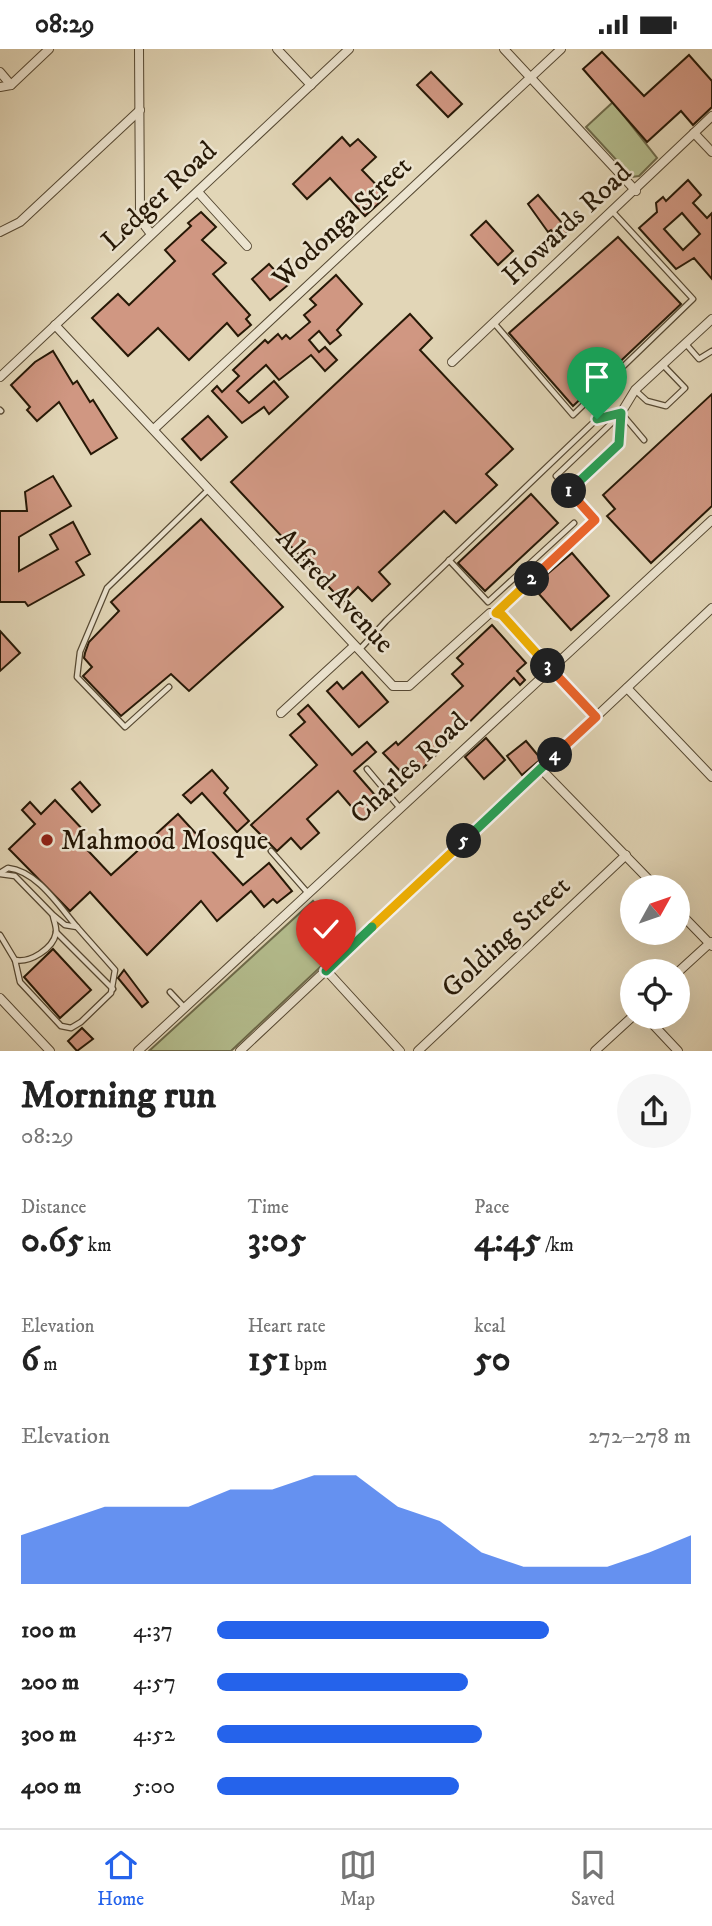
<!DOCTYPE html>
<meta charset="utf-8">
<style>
body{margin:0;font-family:"IM FELL DW Pica",serif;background:#f6f6f6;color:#222;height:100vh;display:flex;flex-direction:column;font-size:26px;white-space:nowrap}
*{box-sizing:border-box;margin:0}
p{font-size:23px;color:#767676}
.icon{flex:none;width:38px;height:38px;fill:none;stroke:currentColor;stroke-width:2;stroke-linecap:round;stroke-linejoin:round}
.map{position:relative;height:1002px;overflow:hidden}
.panel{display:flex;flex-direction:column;background:#fff;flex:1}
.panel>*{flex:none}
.needle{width:46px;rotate:50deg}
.fabs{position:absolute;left:620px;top:826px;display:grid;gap:14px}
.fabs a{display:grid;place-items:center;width:70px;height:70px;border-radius:50%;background:#fff;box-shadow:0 7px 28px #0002;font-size:35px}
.pin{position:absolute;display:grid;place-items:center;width:60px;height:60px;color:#fff;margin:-72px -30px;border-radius:50% 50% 50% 0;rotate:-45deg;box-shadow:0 0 7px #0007}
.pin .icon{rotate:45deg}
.km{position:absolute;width:35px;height:35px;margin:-18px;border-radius:50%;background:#222;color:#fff;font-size:19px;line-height:35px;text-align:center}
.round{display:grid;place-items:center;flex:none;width:74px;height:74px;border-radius:37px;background:#f6f6f6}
.head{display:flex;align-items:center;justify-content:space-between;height:119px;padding:0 21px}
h1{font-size:38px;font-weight:700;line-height:52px}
.metrics{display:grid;grid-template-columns:repeat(3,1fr);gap:10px;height:119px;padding:7px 21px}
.metrics div{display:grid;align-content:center}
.metrics b{font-size:35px;font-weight:700}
.metrics small{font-size:19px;font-weight:400}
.metrics p{font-size:19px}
.chart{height:196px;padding:14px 21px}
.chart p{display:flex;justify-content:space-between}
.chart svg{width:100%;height:126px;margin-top:7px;fill:#2563eb;opacity:.7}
ul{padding:0 21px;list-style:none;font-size:23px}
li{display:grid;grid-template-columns:112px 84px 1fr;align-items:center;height:52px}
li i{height:18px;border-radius:9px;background:#2563eb}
.status{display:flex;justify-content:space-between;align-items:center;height:49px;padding:0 35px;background:#fff;direction:ltr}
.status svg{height:19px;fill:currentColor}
.tab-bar{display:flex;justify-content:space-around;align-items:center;height:98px;border-top:2px solid #e0e0e0;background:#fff;font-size:19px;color:#767676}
.tab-bar a{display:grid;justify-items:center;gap:4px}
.tab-bar .on{color:#2563eb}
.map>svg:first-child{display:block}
</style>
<div class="status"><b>08:29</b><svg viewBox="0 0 49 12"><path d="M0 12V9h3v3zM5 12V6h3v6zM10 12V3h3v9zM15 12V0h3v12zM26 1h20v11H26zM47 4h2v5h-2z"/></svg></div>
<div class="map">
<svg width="712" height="1002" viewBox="0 0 712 1002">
<rect width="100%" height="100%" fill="#e2d6b7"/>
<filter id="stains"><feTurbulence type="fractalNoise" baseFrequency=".00286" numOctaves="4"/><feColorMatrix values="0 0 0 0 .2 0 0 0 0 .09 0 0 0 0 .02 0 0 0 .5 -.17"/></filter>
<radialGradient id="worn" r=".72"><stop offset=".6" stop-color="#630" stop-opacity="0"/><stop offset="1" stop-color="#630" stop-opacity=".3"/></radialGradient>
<g fill="#b4bd8e" stroke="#6d6a4a" stroke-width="2">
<path d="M613 53 657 109 639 127 632 128 586 78Z"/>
<path d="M313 852 349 891 231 1002H149Z"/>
</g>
<g fill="#d09782" stroke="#261806" stroke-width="2" fill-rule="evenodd">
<path d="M602 3 644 47 689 6 712 32V58L693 76 681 62 647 93 583 20Z"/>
<path d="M431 23 462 55 448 68 417 36Z"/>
<path d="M342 88 350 97 358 90 376 108 362 121 387 147 365 167 330 129 307 150 293 135Z"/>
<path d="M688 131 701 146 693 154 707 169 712 164V230L694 209 676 220 639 179 657 163 656 154 663 148 666 152ZM682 164 700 185 683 201 664 180Z"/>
<path d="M538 146 569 182 559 190 551 181 548 183 528 155Z"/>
<path d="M201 163 216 178 202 191 226 214 213 225 250 266 246 270 251 276 238 287 227 274 189 311 158 279 128 307 92 269 118 245 129 256 175 212 165 201 191 177 188 174Z"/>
<path d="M486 172 513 202 498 216 471 186Z"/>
<path d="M618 188 681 255 573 357 509 284Z"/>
<path d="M269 215 288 236 270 251 252 230Z"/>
<path d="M336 226 362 255 337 281 341 286 330 295 319 282 309 291 319 303 325 298 337 311 325 322 311 306 279 331 266 316 237 342 249 354 274 332 288 348 269 365 264 358 242 374 212 342 217 337 222 343 239 327 233 321 265 291 268 294 278 285 282 290 286 286 290 290 310 273 304 266 316 256 310 250Z"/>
<path d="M410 265 432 289 420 301 513 400 486 425 497 436 456 474 444 462 379 523 390 535 372 552 358 538 343 553 231 433Z"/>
<path d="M53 302 73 335 77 332 90 353 93 351 117 389 91 405 59 353 37 372 27 361 30 358 11 336 35 313Z"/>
<path d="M712 345V457L651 514 607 467 615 460 603 446Z"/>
<path d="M208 367 227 388 201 411 182 390Z"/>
<path d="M53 427 71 457 19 488V522L58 500 50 486 73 473 90 505 76 513 84 526 28 557 25 553H0V462H27L25 443Z"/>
<path d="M531 445 558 474 485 542 458 514Z"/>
<path d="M201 470 283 558 189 642 171 625 121 667 83 627 92 618 84 609 85 604 89 593 119 562 111 553Z"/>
<path d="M572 504 609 547 571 581 539 545 544 540 538 533Z"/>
<path d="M492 576 526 614 517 622 525 631 520 636 514 629 422 720 415 711 401 723 383 704 396 693 398 696 463 637 452 625 463 615 457 609Z"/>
<path d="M0 582 20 604 0 622Z"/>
<path d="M362 623 388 653 359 678 327 642 337 633 343 640Z"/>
<path d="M308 656 352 706 367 693 376 703 354 722 381 753 362 770 338 742 307 770 319 784 301 800 291 789 277 802 251 776 317 716 290 686 305 673 298 665Z"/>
<path d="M486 689 505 711 484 730 465 708Z"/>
<path d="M526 692 541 710 522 726 507 707Z"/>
<path d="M212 721 228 739 224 744 249 772 237 783 202 744 191 754 183 746Z"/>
<path d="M80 733 100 756 92 763 72 740Z"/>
<path d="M55 751 85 783 77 790 111 826 178 765 243 836 269 814 292 842 277 854 273 850 264 858 251 842 217 872 201 852 147 906 90 843 70 862 9 800 35 775 22 761 30 753 41 765Z"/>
<path d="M53 900 91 941 60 969 24 928Z"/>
<path d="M124 921 148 953 142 958 118 929Z"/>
<path d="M82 979 93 990 77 1002 68 992Z"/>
</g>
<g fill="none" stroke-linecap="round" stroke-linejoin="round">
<defs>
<g id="lane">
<path d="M494 274 573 366 693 250 613 163"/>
<path d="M685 294 699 310 712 302"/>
<path d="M635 341 647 352 666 357 685 339 663 316"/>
<path d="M0 361 1 362"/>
<path d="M622 365 644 391"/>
<path d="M568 441 619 395 621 365"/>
<path d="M449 511 488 553 574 474"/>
<path d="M496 564 595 471 556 427 621 365"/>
<path d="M360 600 386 572 597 370 621 364"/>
<path d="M169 638 125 678 77 628 80 603 107 539 209 440"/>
<path d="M367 720 399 758"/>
<path d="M271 802 307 843"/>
<path d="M0 824 8 819C37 822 59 857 77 878"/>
<path d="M0 825 15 827 53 866 65 876 77 878 115 921 111 944 81 973 71 979 61 977 20 933 15 911 0 886"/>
<path d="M56 883 113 940"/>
<path d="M15 911C30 914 53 900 56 884 57 879 54 872 53 867"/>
<path d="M170 943 184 958"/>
</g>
<g id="street">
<path d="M139 0 140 162 142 173 151 185"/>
<path d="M277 0 311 36"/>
<path d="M504 0 636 142"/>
<path d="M0 23 11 36"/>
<path d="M0 38 11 36 49 0"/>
<path d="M694 84 712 103"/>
<path d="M198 143 247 197"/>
<path d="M0 183 20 173 140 61"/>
<path d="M55 276 393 637H409L490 564 502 566 596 668"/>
<path d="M452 313 712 67"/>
<path d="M0 328 349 0"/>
<path d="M621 364 635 341 712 270"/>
<path d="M154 380 561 0"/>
<path d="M627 639 712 728"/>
<path d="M281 664 354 597"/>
<path d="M541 720 656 838"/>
<path d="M677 861 712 897"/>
<path d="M326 921 400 1002"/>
<path d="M677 924 711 893"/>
<path d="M0 949 50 1002"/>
<path d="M646 968 678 1002"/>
<path d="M138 1002 712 471"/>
<path d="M240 1002 712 559"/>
<path d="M418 1002 626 806"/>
<path d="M595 1002 632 968"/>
</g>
</defs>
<use href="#lane" stroke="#554832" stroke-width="7"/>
<use href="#street" stroke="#554832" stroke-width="10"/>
<use href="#lane" stroke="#ece4d0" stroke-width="4.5"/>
<use href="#street" stroke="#ece4d0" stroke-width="8"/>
</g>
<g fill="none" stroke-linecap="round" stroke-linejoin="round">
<defs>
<path id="split-1" d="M569 442 619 395 621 364 597 370"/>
<path id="split-2" d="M532 530 595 471 569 442"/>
<path id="split-3" d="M532 530 496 564 502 566 548 617"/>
<path id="split-4" d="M548 617 596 668 555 706"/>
<path id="split-5" d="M464 792 555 706"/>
<path id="split-6" d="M372 878 464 792"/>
<path id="split-7" d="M326 922 372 878"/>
</defs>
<use href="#split-1" stroke="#fff" stroke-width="14"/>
<use href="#split-2" stroke="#fff" stroke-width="14"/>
<use href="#split-3" stroke="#fff" stroke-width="14"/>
<use href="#split-4" stroke="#fff" stroke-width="14"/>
<use href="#split-5" stroke="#fff" stroke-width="14"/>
<use href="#split-6" stroke="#fff" stroke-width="14"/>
<use href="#split-7" stroke="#fff" stroke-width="14"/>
<use href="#split-1" stroke="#22a559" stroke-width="9"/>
<use href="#split-2" stroke="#f0652b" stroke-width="9"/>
<use href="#split-3" stroke="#f5b400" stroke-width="9"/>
<use href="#split-4" stroke="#f0652b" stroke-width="9"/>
<use href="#split-5" stroke="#22a559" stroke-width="9"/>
<use href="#split-6" stroke="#f5b400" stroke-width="9"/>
<use href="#split-7" stroke="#22a559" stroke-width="9"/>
</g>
<circle fill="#8f2418" stroke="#ece4d0" stroke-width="2.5" cx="47" cy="791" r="7"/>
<g text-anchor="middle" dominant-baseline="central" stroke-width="5" stroke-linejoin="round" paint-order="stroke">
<g font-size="28" fill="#261806" stroke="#ece4d0">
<text transform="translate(159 147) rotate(-43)">Ledger Road</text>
<text transform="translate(342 173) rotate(-43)">Wodonga Street</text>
<text transform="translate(567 175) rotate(-43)">Howards Road</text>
<text transform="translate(335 542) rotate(47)">Alfred Avenue</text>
<text transform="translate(409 719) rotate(-43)">Charles Road</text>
<text transform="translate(506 888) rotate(-43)">Golding Street</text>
</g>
<g font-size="28" fill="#261806" stroke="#ece4d0" text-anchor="start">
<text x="61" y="791">Mahmood Mosque</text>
</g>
</g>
<rect width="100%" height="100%" filter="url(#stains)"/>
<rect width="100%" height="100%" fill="url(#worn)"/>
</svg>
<div class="fabs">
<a><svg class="needle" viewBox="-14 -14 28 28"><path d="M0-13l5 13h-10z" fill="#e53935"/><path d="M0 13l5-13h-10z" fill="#767676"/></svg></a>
<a><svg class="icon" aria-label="locate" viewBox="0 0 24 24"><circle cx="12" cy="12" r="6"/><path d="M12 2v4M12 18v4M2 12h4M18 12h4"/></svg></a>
</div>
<div class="pin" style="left:597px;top:370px;background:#1e9e55"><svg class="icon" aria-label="arrive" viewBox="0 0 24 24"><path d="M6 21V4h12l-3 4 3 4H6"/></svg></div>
<div class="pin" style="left:326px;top:922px;background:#d93025"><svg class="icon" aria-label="check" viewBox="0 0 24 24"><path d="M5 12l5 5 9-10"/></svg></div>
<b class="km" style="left:569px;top:442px">1</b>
<b class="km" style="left:532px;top:530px">2</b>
<b class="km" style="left:548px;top:617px">3</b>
<b class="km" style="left:555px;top:706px">4</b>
<b class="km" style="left:464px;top:792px">5</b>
</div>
<section class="panel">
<div class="head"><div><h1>Morning run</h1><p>08:29</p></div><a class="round"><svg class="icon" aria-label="share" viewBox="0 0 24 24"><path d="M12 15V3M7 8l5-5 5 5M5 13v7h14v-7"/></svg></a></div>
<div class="metrics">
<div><p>Distance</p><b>0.65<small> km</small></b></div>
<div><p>Time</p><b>3:05</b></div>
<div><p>Pace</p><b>4:45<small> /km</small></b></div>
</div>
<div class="metrics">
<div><p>Elevation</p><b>6<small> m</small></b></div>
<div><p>Heart rate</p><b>151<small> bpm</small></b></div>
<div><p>kcal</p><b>50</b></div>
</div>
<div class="chart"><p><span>Elevation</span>272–278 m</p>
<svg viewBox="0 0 160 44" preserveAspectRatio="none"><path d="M0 44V27L10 22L20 17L30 17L40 17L50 11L60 11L70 6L80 6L90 17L100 22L110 33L120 38L130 38L140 38L150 33L160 27V44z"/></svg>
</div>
<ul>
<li><b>100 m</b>4:37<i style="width:70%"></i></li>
<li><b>200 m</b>4:57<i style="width:53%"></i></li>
<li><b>300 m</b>4:52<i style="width:56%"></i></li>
<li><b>400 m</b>5:00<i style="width:51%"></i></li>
</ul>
</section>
<nav class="tab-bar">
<a class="on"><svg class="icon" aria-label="home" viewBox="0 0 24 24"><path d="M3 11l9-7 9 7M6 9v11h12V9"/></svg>Home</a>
<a><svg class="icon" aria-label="map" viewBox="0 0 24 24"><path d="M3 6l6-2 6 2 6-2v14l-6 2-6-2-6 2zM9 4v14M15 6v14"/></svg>Map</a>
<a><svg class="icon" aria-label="saved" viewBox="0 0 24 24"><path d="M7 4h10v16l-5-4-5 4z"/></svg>Saved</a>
</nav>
